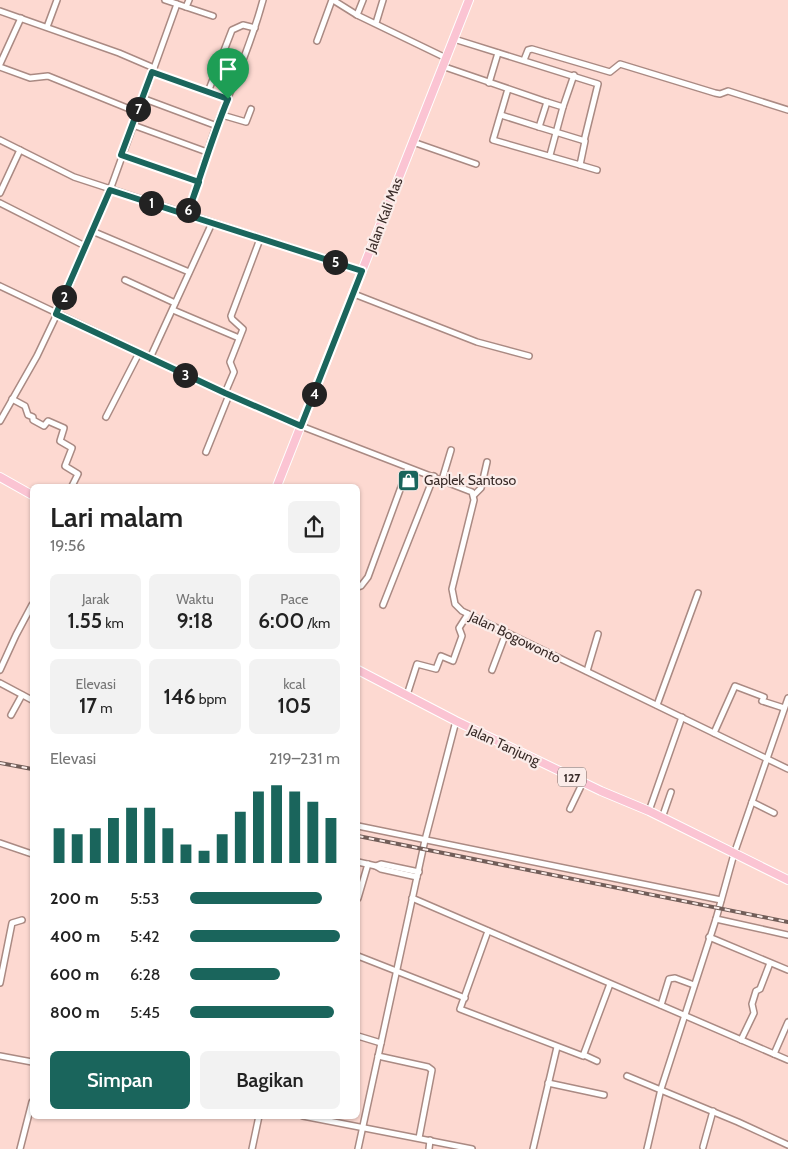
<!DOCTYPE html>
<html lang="id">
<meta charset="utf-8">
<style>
body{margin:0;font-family:Cabin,sans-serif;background:#f2f2f2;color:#222;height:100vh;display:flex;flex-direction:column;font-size:19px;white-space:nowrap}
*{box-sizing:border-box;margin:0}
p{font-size:16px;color:#767676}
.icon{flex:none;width:28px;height:28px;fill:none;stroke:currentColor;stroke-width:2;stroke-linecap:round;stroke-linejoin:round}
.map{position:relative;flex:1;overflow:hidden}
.sheet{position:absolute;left:30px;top:484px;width:330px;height:635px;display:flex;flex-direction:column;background:#fff;border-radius:8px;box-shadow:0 1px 4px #0004}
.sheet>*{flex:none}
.pin{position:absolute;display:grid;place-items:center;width:42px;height:42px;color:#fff;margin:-51px -21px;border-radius:50% 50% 50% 0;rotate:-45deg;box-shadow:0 0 5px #0007}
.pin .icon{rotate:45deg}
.km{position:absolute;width:25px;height:25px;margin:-12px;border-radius:50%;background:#222;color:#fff;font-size:14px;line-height:25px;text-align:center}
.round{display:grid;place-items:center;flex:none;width:52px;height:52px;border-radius:8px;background:#f2f2f2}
.headline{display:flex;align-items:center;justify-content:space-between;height:85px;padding:0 20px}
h1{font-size:28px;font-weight:600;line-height:38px}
.figures{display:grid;grid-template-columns:repeat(3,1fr);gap:8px;height:85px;padding:5px 20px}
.figures div{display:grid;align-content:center;border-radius:8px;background:#f2f2f2;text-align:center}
.figures b{font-size:21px;font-weight:600}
.figures small{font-size:14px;font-weight:400}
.figures p{font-size:14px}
.chart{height:140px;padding:10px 20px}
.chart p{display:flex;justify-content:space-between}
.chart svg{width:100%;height:90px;margin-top:5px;stroke:#1a655c;stroke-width:6}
.cta{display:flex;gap:10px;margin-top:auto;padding:10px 20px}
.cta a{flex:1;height:58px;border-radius:8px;background:#1a655c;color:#fff;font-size:20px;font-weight:600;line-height:58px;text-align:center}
.cta a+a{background:#f2f2f2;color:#222}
ul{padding:0 20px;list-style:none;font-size:16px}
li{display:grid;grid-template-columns:80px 60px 1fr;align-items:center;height:38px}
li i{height:12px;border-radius:6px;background:#1a655c}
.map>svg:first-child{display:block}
</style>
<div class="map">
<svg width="788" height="1149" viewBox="0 0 788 1149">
<rect width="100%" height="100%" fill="#fdd9d1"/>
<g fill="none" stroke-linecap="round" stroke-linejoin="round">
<defs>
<g id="minor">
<path d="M165 0 186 7 189 0"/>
<path d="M333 0 357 15 446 58"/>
<path d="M186 7 213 16"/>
<path d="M0 11 119 53 154 68 110 190 57 314 37 356 0 421"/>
<path d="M357 15 363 0"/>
<path d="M376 23 383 0"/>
<path d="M47 27 57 0"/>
<path d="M454 39 598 84 584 141"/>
<path d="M317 41 332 0"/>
<path d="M524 60 528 50 532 49 610 72 620 64 715 93 720 94 728 91 788 110"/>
<path d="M0 64 21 18"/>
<path d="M442 66 547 102 539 127 585 141 580 165 493 140 508 89"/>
<path d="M0 67 30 78 48 76 137 112"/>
<path d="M154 68 177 4"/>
<path d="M153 72 228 99"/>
<path d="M489 83 498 53"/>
<path d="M208 92 232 30 243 25 255 28"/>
<path d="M142 98 217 126"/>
<path d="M547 102 563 107 574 75"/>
<path d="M222 115 246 122 251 109"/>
<path d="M501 115 539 127"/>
<path d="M133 125 207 152"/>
<path d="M0 140 74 177 362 271"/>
<path d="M413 142 476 164"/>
<path d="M121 155 199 182"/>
<path d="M550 155 563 107"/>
<path d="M580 165 597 170"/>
<path d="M0 193 20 150"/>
<path d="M0 203 85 246"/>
<path d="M187 215C198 186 205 156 216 127 233 85 251 44 263 0"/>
<path d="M92 231 189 272"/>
<path d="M125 280 175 303"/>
<path d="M0 286 225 393 301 426 472 492 474 500 452 589 455 604 462 611 788 769"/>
<path d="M354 294 477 342 529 356"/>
<path d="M173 310 239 338"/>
<path d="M150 358 212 223"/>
<path d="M225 393 234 372 230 362 243 329 232 319 231 316 260 239"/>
<path d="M12 399 25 406 28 415 33 417V420L44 426 48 421 64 428 60 441 72 448 65 466 78 474 72 486"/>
<path d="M106 417 139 353"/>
<path d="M206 452 229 395"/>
<path d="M442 480 451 450"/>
<path d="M474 495 481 488 487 462"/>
<path d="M358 587 361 586 368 577 408 468"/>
<path d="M383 605 434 476"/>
<path d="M0 670 16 635 32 605"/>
<path d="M492 670 506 633"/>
<path d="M587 671 598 634"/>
<path d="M0 683 32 700"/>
<path d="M407 695 417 664 436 669 441 656 453 661 462 636 459 628 468 614"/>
<path d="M657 705 698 593"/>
<path d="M11 715 22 695"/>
<path d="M714 733 735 686 764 697 762 701 784 708"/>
<path d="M752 802 774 813"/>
<path d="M570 809 583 782"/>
<path d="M649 811 682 717"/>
<path d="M662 818 671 792"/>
<path d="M358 826 721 900"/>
<path d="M0 843 32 854"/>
<path d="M358 862 376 866 381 869 417 877"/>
<path d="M376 866 381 864 419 872"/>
<path d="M358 898 368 864"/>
<path d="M412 898 788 1060"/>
<path d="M716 919 788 935"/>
<path d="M488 931 460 1009 583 1056 610 984"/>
<path d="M709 937 788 970"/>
<path d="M358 956 465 998"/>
<path d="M0 983 12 923 22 920"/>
<path d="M661 1005 669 979 675 978 694 985"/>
<path d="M358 1036 381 1043"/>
<path d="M741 1040 754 1013 752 1004 756 991 760 989 770 963"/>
<path d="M774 1054 788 1022"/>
<path d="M584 1055 597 1061"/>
<path d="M0 1056 32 1062"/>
<path d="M378 1056 428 1067 432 1070 419 1138"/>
<path d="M627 1076 738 1122 788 1145"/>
<path d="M548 1083 604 1095"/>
<path d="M303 1116 472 1149"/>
<path d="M703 1147 713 1111"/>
<path d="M20 1149 32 1102"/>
<path d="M252 1149 259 1116"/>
<path d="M358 1149 425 840 456 721"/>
<path d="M429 1149 430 1140"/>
<path d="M533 1149 557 1047"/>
<path d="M647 1149 661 1089 716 919 734 854 788 698"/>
</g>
<g id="primary">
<path d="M0 477 32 495"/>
<path d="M277 486 469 0"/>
<path d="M358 670 456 721 601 791 649 811 788 880"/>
</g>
</defs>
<use href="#minor" stroke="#aa8a83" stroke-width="8"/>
<use href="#primary" stroke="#fff" stroke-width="10"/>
<use href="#minor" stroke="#fff" stroke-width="5"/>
<use href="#primary" stroke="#fbc4d3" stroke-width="8"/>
<defs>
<g id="rail">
<path d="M0 763 32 769"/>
<path d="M358 836 788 922"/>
</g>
</defs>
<use href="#rail" stroke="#725e59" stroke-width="4"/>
<use href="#rail" stroke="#fbece9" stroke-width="2" stroke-dasharray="5.5" stroke-linecap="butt"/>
</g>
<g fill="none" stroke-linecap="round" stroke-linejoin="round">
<defs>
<path id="route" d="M228 99C212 137 201 176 187 215L110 190 56 314 225 393 301 426 362 271 187 215 199 182 121 155 152 72 228 99"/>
</defs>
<use href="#route" stroke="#fff" stroke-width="10"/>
<use href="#route" stroke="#1a655c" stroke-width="6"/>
</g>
<defs>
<symbol id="shop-square" viewBox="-11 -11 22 22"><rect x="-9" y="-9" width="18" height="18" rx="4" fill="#1a655c" stroke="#fbece9"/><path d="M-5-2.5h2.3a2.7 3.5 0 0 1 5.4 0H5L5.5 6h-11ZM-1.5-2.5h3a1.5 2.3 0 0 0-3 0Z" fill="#fff"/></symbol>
</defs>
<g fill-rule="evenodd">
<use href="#shop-square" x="396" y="468" width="25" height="25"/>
</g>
<g text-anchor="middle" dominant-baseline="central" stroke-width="4.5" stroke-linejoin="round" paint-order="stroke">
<rect fill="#fbece9" stroke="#736562" stroke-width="1" x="558" y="767.5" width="28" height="19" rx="4"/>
<g font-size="12" font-weight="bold" fill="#392b28">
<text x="572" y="777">127</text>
</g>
<g font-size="14" fill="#392b28" stroke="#fbece9">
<text transform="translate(384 215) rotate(-69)">Jalan Kali Mas</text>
<text transform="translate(515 637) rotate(26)">Jalan Bogowonto</text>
<text transform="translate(504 745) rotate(25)">Jalan Tanjung</text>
</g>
<g font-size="14" fill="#392b28" stroke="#fbece9" text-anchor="start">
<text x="424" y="480">Gaplek Santoso</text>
</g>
</g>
</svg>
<div class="pin" style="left:228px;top:99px;background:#1e9e55"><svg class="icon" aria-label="arrive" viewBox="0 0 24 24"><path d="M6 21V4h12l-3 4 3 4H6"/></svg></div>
<b class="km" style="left:151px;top:203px">1</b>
<b class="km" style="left:64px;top:297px">2</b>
<b class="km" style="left:185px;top:375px">3</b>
<b class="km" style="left:314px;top:394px">4</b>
<b class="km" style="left:335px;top:262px">5</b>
<b class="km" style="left:188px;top:210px">6</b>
<b class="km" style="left:138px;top:109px">7</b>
<section class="sheet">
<div class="headline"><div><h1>Lari malam</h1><p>19:56</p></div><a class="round"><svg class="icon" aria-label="share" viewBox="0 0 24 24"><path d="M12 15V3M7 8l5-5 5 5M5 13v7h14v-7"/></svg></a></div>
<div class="figures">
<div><p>Jarak</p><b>1.55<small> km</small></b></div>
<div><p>Waktu</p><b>9:18</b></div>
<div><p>Pace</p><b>6:00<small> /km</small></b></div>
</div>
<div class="figures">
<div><p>Elevasi</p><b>17<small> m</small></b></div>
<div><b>146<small> bpm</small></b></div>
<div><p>kcal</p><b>105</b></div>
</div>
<div class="chart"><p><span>Elevasi</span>219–231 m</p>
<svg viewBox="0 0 160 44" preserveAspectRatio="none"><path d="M5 44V27M15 44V30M25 44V27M35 44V22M45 44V17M55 44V17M65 44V27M75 44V35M85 44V38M95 44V30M105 44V19M115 44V9M125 44V6M135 44V9M145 44V14M155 44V22"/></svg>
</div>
<ul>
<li><b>200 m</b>5:53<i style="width:88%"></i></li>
<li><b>400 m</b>5:42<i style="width:100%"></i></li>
<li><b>600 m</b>6:28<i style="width:60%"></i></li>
<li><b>800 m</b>5:45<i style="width:96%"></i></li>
</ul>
<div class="cta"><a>Simpan</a><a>Bagikan</a></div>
</section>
</div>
